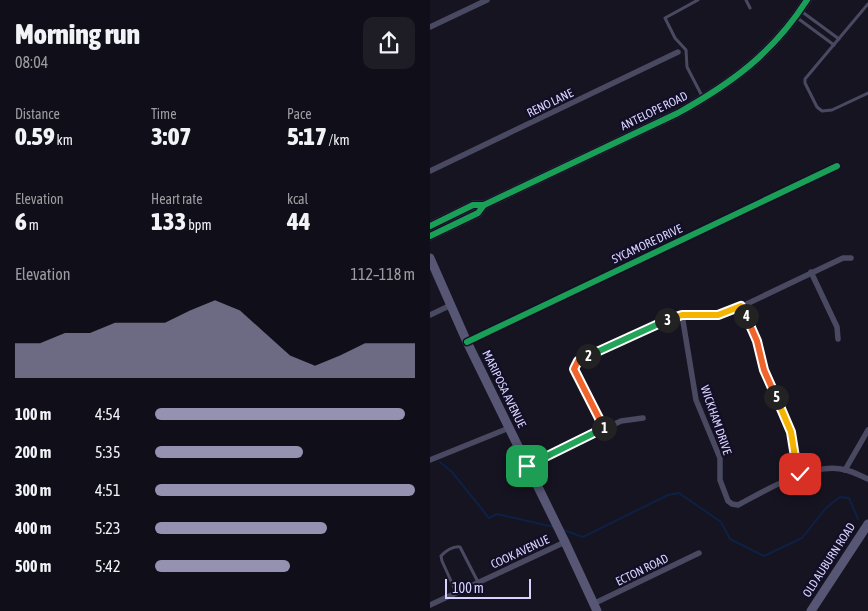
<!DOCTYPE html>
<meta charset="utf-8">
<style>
body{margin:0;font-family:"Asap Condensed",sans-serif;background:#1e1d26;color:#f1f3f6;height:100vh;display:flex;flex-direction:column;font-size:19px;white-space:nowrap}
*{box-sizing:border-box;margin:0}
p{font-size:16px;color:#9c9ca2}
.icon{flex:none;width:28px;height:28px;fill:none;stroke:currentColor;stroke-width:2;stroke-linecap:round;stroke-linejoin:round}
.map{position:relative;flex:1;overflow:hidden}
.sheet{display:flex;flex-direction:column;background:#100f19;width:430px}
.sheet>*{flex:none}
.scale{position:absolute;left:15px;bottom:12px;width:86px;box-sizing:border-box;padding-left:5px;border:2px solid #d9d4ff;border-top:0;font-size:14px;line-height:18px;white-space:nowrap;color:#d9d4ff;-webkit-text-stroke:4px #130f26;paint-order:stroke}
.pin{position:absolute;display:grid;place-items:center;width:42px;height:42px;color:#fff;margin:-21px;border-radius:10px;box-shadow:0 2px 8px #0006}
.km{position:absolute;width:25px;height:25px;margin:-12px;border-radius:50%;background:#222;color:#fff;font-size:14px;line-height:25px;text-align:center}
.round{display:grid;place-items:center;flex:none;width:52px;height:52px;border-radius:10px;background:#1e1d26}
.head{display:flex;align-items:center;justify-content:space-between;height:85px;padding:0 15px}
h1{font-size:28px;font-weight:800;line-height:38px}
.figures{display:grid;grid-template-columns:repeat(3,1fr);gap:8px;height:85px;padding:5px 15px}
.figures div{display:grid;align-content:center}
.figures b{font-size:25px;font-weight:800}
.figures small{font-size:14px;font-weight:400}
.figures p{font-size:14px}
.chart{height:140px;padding:10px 15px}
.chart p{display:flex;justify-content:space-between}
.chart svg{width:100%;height:90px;margin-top:5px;fill:#9591b1;opacity:.7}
ul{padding:0 15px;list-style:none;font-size:16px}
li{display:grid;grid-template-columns:80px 60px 1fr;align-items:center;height:38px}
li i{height:12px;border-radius:6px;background:#9591b1}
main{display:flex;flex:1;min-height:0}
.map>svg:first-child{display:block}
</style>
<main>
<section class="sheet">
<div class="head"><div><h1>Morning run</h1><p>08:04</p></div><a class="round"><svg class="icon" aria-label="share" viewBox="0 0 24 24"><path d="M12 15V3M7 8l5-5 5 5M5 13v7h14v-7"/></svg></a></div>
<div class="figures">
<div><p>Distance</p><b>0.59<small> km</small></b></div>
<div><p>Time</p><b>3:07</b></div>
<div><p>Pace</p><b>5:17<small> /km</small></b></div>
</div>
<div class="figures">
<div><p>Elevation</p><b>6<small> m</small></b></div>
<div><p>Heart rate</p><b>133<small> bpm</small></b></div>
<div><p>kcal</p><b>44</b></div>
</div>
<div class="chart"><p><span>Elevation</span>112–118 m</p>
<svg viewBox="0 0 160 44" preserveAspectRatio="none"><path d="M0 44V27L10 27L20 22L30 22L40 17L50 17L60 17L70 11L80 6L90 11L100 22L110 33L120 38L130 33L140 27L150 27L160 27V44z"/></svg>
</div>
<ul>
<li><b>100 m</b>4:54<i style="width:96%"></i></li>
<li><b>200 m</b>5:35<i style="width:57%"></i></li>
<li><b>300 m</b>4:51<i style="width:100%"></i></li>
<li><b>400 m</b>5:23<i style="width:66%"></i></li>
<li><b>500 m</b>5:42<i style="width:52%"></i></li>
</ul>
</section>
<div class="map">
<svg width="438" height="611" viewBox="0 0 438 611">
<rect width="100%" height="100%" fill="#161421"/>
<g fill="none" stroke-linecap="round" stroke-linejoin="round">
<g stroke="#0d2144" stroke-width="2">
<path d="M10 462 22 472 59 518 67 514 124 527"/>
<path d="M131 529 153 537 238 495 249 493 291 522 300 539 334 556 372 538 396 508 410 497 419 498 428 519"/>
</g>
<g stroke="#4a4962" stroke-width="3">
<path d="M268 0 235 18 245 38 256 50 257 67 272 96"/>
<path d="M316 0 320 8"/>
<path d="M438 4 375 79V83L387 107 392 111 402 110 438 93"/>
<path d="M371 11 409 39"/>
<path d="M366 17 404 45"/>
<path d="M26 592 12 561 11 556C15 551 23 546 30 547L48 582"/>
</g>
<g stroke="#4a4962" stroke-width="5.5">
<path d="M0 27 57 0"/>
<path d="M0 171 248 52"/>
<path d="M381 272 407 327 408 339"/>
<path d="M311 306 324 331 334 370 361 432 365 457 370 474"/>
<path d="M0 315 21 305"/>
<path d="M252 315 266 400 290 458V480L298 501 302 504 308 505C337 490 382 461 416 470 424 472 431 476 438 479"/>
<path d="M37 342 407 166"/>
<path d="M174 429 144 369 148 361 231 321 252 315H289L304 310 413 258H421"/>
<path d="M0 460 79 428"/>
<path d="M97 466 191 421 213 418"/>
<path d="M415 470 438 430"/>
<path d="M163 604 269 553"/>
<path d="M0 605 135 542"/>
</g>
<g stroke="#575674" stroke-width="9">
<path d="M0 258 37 342 135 542 167 611"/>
<path d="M381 611 438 524"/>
</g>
<g stroke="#5e5373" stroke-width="9">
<path d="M0 226 43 205H54L248 113C302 83 343 53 377 0"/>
<path d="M0 236 48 213 54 205"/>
</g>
<defs>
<g id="cycleway">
<path d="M0 226 43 205H54L248 113C302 83 343 53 377 0"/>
<path d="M0 236 48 213 54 205"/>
<path d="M37 342 407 166"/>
</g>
</defs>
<use href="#cycleway" stroke="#130f26" stroke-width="9"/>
<use href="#cycleway" stroke="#1a9f57" stroke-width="6"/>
</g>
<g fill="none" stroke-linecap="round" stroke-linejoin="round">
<defs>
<path id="split-1" d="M97 466 174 428"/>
<path id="split-2" d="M158 356 148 361 144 369 174 428"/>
<path id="split-3" d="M158 356 237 320"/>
<path id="split-4" d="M237 320 252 315H288L311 306 316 316"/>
<path id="split-5" d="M316 316 327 341 334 370 346 397"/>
<path id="split-6" d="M346 397 361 432 365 457 370 474"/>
</defs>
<use href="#split-1" stroke="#fff" stroke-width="10"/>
<use href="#split-2" stroke="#fff" stroke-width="10"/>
<use href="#split-3" stroke="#fff" stroke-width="10"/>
<use href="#split-4" stroke="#fff" stroke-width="10"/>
<use href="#split-5" stroke="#fff" stroke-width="10"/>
<use href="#split-6" stroke="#fff" stroke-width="10"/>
<use href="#split-1" stroke="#22a559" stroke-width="6"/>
<use href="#split-2" stroke="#f0652b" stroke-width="6"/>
<use href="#split-3" stroke="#22a559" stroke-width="6"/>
<use href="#split-4" stroke="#f5b400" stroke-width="6"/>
<use href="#split-5" stroke="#f0652b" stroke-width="6"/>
<use href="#split-6" stroke="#f5b400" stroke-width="6"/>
</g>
<g text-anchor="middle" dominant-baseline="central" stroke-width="5" stroke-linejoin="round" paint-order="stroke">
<g font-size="12" fill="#d9d4ff" stroke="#130f26">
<text transform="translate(120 103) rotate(-26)">RENO LANE</text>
<text transform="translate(224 111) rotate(-26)">ANTELOPE ROAD</text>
<text transform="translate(217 244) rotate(-25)">SYCAMORE DRIVE</text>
<text transform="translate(74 389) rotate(64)">MARIPOSA AVENUE</text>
<text transform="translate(286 420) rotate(71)">WICKHAM DRIVE</text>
<text transform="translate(90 552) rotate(-25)">COOK AVENUE</text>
<text transform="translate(399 560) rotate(-57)">OLD AUBURN ROAD</text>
<text transform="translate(212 570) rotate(-26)">ECTON ROAD</text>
</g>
</g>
</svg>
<div class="scale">100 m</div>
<div class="pin" style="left:97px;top:466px;background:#1e9e55"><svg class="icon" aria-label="arrive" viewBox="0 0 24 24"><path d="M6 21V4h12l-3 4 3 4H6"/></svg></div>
<div class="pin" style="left:370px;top:474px;background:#d93025"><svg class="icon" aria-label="check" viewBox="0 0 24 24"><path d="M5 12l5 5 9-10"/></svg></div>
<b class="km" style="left:174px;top:428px">1</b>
<b class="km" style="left:158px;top:356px">2</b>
<b class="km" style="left:237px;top:320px">3</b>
<b class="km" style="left:316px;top:316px">4</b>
<b class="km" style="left:346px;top:397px">5</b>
</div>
</main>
